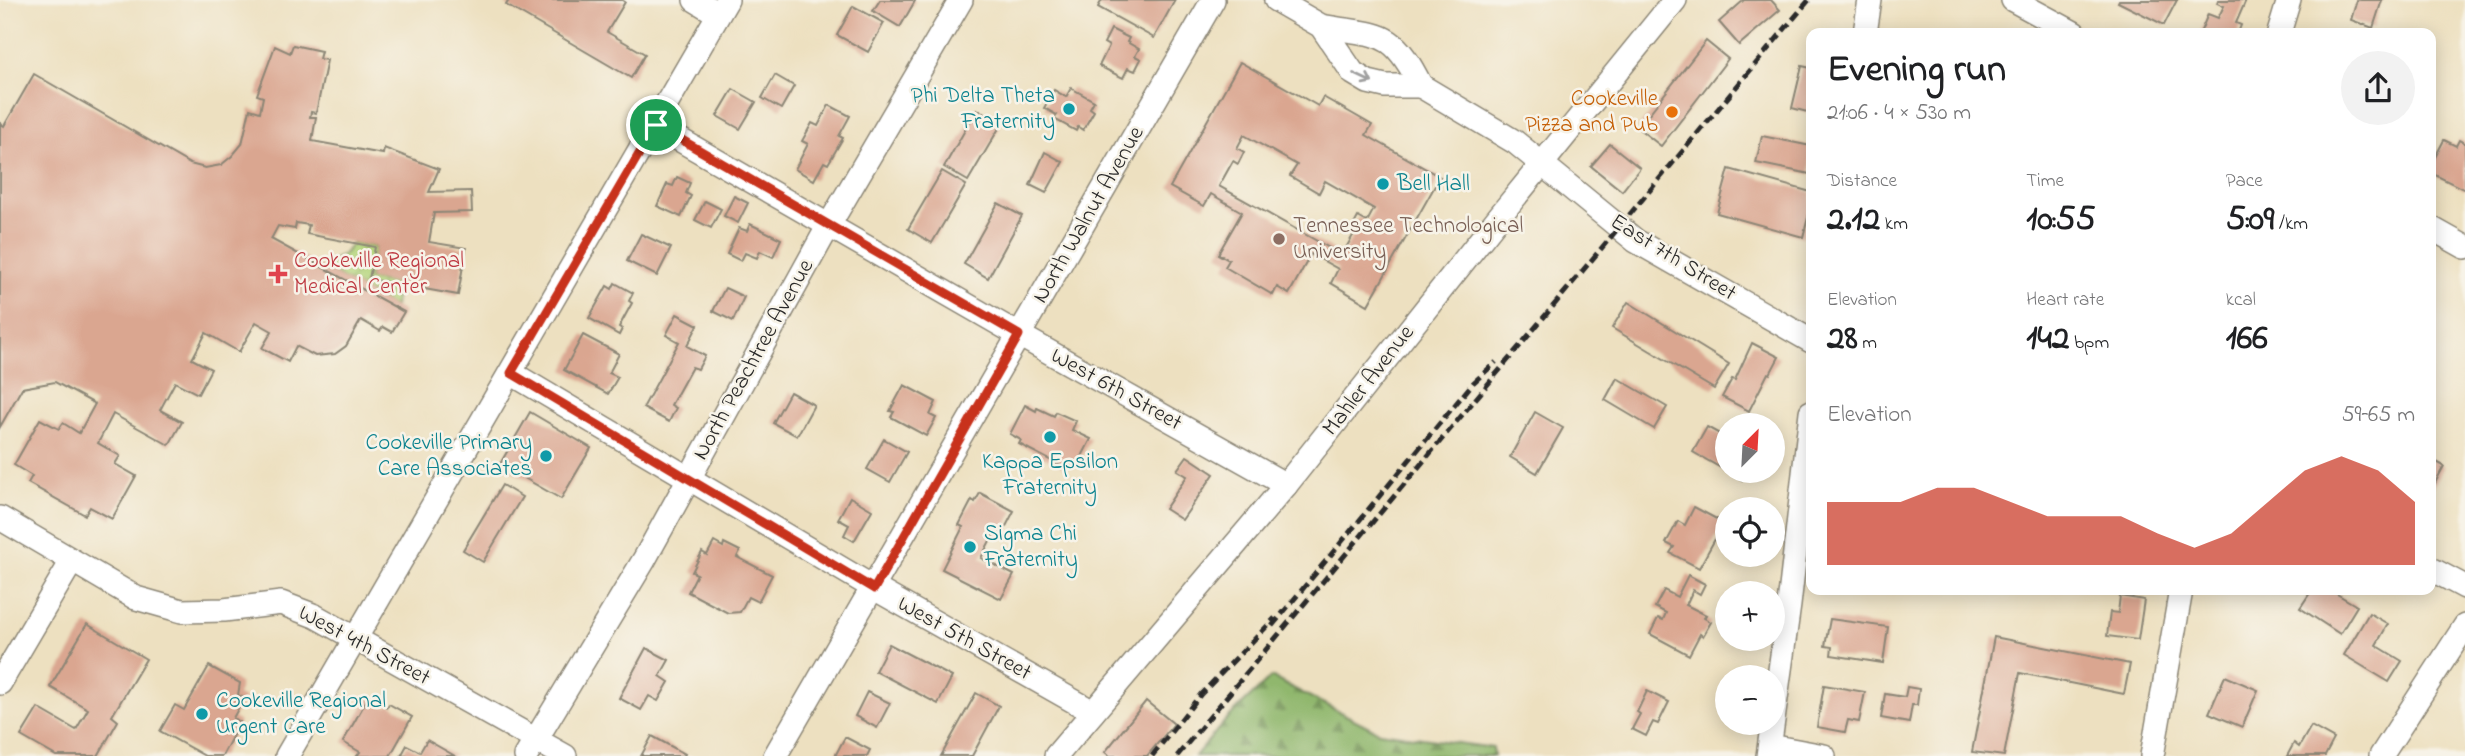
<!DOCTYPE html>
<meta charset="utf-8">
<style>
body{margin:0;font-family:"Indie Flower",sans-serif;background:#f2f2f2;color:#202124;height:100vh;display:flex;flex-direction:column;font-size:26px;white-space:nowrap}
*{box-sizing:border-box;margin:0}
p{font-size:23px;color:#757577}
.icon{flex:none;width:38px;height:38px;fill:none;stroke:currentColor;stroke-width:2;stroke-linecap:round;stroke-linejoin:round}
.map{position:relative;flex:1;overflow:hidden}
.side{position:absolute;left:1806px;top:28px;width:630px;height:567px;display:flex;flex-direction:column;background:#fff;border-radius:14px;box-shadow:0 4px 18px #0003}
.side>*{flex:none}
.needle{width:46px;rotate:24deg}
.fabs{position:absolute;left:1715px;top:413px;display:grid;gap:14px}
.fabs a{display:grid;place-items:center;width:70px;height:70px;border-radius:50%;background:#fff;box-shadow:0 4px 18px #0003;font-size:35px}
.pin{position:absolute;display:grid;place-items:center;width:60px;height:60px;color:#fff;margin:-30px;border:4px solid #fff;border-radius:50%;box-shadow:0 2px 7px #0007}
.round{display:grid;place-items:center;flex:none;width:74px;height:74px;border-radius:37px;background:#f2f2f2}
.summary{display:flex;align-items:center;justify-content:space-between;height:119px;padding:0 21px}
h1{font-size:38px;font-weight:800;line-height:52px}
.stats{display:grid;grid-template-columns:repeat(3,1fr);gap:10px;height:119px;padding:7px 21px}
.stats div{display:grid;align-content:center}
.stats b{font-size:35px;font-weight:800}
.stats small{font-size:19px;font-weight:400}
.stats p{font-size:19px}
.chart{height:196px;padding:14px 21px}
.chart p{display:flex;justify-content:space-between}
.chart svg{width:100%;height:126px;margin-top:7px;fill:#c8321e;opacity:.7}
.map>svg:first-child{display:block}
</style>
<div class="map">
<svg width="2465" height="756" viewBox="0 0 2465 756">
<defs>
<pattern id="forest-firs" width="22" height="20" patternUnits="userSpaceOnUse" patternTransform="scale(1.75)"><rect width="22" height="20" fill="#90b76d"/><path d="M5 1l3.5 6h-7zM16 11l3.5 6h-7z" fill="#76955a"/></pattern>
<pattern id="garden-furrows" width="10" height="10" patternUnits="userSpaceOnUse" patternTransform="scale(1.75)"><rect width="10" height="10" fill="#b5d67e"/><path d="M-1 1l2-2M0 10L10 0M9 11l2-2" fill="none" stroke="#9cb86d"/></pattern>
</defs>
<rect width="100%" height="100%" fill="#f7f3e8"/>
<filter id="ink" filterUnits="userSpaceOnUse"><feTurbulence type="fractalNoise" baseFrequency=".0143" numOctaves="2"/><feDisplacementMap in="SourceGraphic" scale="14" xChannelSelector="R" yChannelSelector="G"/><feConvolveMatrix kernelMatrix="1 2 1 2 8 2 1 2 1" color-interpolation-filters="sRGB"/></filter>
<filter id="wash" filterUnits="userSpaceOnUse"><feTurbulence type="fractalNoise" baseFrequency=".00686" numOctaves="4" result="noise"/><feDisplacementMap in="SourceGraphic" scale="28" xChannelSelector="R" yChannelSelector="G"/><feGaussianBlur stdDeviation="1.57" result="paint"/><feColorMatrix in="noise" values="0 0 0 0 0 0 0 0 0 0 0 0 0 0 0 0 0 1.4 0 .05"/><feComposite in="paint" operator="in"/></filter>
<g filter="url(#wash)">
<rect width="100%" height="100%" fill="#ede0c0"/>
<path fill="url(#forest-firs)" stroke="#5e714c" stroke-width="2" d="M1271 677 1379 732 1493 748 1494 756H1195L1226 720Z"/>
<path fill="url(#garden-furrows)" stroke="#708054" stroke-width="2" d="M353 243 375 247 369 279 397 284 394 307 325 269 328 263 343 255Z"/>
<g id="blocks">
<g fill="#daa690" fill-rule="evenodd">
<path d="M509 0H622L625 2 607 32 645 54 631 78 506 5Z"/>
<path d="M880 0H914L915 1 900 27 873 11Z"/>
<path d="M1102 0H1175L1154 38 1098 7Z"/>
<path d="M1744 0H1771L1780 10 1739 45 1719 22Z"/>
<path d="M2119 0H2177L2164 25 2118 2Z"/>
<path d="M2218 0H2246L2236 23 2241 25 2238 33H2200L2208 14 2218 18 2224 6 2217 3Z"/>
<path d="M2357 0H2382L2373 28 2351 20Z"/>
<path d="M853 6 884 23 868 52 837 35Z"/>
<path d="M1111 29 1129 38 1127 42 1139 49 1135 56 1141 59 1135 71 1128 68 1123 78 1099 66 1109 46 1104 43Z"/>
<path d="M1706 41 1728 59 1661 146 1638 128Z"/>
<path d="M293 45 321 51 319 59 327 60 316 113 311 112 310 117H316L312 141 383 154 384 148 439 169 429 192 471 191 472 212 434 213 429 242 466 248 458 295 369 279 375 247 307 234 309 225 296 223 295 229 278 226 271 239 404 312 392 332 383 327 380 331 361 320 346 346 335 354 315 356 296 346 288 362 262 348 272 331 256 322 239 352 206 333 192 359 211 369 198 394 175 382 160 410 182 422 169 445 113 414 98 443 120 456 115 464 136 476 112 519 90 507 85 515 28 483 32 476 14 465 40 419 59 429 63 423 79 433 95 404 55 382 22 388 0 427V123L4 126 34 74 190 164 205 168 221 165 232 156 242 144 250 109 260 112 263 97 257 95 275 46 290 53Z"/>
<path d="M1240 62 1318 106 1323 97 1339 106 1372 125 1366 135 1440 177 1368 305 1331 283 1338 269 1311 254 1289 294 1277 287 1273 295 1225 267 1229 260 1218 254 1242 212 1211 194 1204 206 1170 187ZM1244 135 1297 165 1290 176 1319 193 1325 181 1374 209 1367 222 1358 217 1351 230 1355 232 1342 255 1219 186 1233 161 1238 164 1244 152 1237 148Z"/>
<path d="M1802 66 1811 68V113L1792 108Z"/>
<path d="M775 75 794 86 781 109 762 98Z"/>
<path d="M1071 88 1094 101 1090 108 1094 111 1083 130 1078 127 1076 131 1054 119 1057 115 1044 108 1054 90 1066 97Z"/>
<path d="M733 89 756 102 740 129 717 116Z"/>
<path d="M829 105 850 116 839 136 843 138 828 164 824 162 814 180 795 169 808 144 802 141 812 123 818 126Z"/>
<path d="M977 109 1002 123 968 181 944 167Z"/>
<path d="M1762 136 1811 146 1810 174 1756 163Z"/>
<path d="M2444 140 2456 146 2459 140 2465 143V190L2431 173V165Z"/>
<path d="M1610 144 1640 168 1622 191 1591 166Z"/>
<path d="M1045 152 1063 162 1046 193 1030 185Z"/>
<path d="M1729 169 1811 192V206L1803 237 1717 213Z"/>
<path d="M942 171 966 185 932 243 908 229Z"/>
<path d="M677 177 690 183 686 193 691 196 681 217 657 206 667 184 673 186Z"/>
<path d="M734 196 748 203 738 223 724 216Z"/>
<path d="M705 201 721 209 711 228 695 220Z"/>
<path d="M998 203 1022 216 988 278 964 264Z"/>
<path d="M750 224 781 239 773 257 760 251 757 258 745 253 741 261 727 254 739 228 747 231Z"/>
<path d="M641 234 671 248 657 276 627 261Z"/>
<path d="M615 283 633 293 629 301 632 303 619 327 622 329 619 335 589 318 607 286 612 289Z"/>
<path d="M725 288 744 297 733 321 713 311Z"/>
<path d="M1628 302 1729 364 1714 389 1612 328Z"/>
<path d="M677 314 698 325 687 346 705 356 698 369 692 367 671 405 676 408 669 422 643 408 679 342 666 335Z"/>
<path d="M583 335 619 354 609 373 618 377 608 394 564 370Z"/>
<path d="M1752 343 1779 357 1770 374 1768 373 1749 411 1722 397 1732 379 1735 380Z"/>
<path d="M1617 378 1667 407 1654 429 1605 400Z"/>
<path d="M904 385 936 402 930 415 936 418 926 436 891 417 894 412 890 411Z"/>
<path d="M790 392 814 405 797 436 773 423Z"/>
<path d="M1025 405 1036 411 1037 408 1054 416 1056 412 1076 421 1072 430 1091 439 1077 466 1068 462 1065 468 1019 444 1021 440 1010 434Z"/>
<path d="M530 412 591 448 561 499 500 464Z"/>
<path d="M1535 412 1563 428 1537 473 1510 457Z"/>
<path d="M1707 427 1727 438V471H1747L1742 480 1693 452Z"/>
<path d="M884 439 907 452 890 482 867 469Z"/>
<path d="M1187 456 1214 474 1182 520 1165 509 1187 476 1177 470Z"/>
<path d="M2431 459 2444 466 2433 487 2431 486Z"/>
<path d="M502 485 522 497 483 562 463 550Z"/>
<path d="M980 493 1014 511 1001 536 994 533 981 558 1014 575 1001 599 942 569 963 527 959 525 972 500 975 502Z"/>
<path d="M850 497 872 510 854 541 844 535 849 525 838 519Z"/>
<path d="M1694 507 1724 523 1699 568 1670 553 1674 547 1666 543 1678 521 1685 525Z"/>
<path d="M714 542 723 547 724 543 740 551 737 557 772 575 758 602 748 597 740 612 728 613 688 592 697 574 692 572 702 552 707 555Z"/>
<path d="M1688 575 1705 584 1700 594 1693 590 1686 605 1706 615 1704 618 1711 622 1703 636 1700 634 1689 655 1650 634 1658 618 1663 620 1666 613 1655 607 1664 590 1677 597Z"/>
<path d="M2312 590H2330L2357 606 2340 634 2300 608Z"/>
<path d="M2120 596 2144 600 2138 640 2107 636 2110 612 2118 613Z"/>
<path d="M2369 613 2388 624 2376 645 2402 661 2389 682 2344 655Z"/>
<path d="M1830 619 1888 627 1883 663 1831 655 1832 647 1825 646Z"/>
<path d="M87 624 146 659 112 716 118 721 98 756H56L21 736 38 708 76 730 88 709 50 687Z"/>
<path d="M1994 637 2130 664 2124 694 2020 673 2004 756 1972 752Z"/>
<path d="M889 644 952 677 938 704 875 671Z"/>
<path d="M646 648 669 660 660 676 669 682 658 701 649 696 641 710 619 698Z"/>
<path d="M209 666 240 683 238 695 244 698 233 718 240 722 222 756H205L160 731 175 705 184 710Z"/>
<path d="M2225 676 2258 690 2242 727 2209 713Z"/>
<path d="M1824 685 1865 692 1859 722 1848 720 1845 732 1817 727Z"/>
<path d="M1907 687 1919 689 1917 705H1912L1909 723 1881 718 1885 694 1905 697Z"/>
<path d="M1647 691 1669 702 1658 724 1653 722 1646 736 1632 729 1640 714 1637 712Z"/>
<path d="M867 692 890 703 877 728 855 716Z"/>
<path d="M976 693 999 706 972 756H941Z"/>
<path d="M369 696 387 707 389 704 412 717 390 756H357L360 752 343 742Z"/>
<path d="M1146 701 1174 724 1147 756H1110L1105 752Z"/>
<path d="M2311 726 2334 739 2325 756H2287L2294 743 2299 747Z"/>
<path d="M652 736 685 754 684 756H641Z"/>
<path d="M845 737 870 750 867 756H835Z"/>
<path d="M427 740 455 756H401L407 745 420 752Z"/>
</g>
</g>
</g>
<g filter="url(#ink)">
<use href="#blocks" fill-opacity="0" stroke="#8c8676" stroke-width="2"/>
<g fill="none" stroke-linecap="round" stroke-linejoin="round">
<defs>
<g id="minor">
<path d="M695 0 718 14"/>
<path d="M1276 0 1321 26 1353 73 1368 82 1385 86H1421C1391 26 1380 37 1321 26"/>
<path d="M2013 0 2074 33"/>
<path d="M1865 33 1870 0"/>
<path d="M2279 33 2289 0"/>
<path d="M1421 86 1515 142 1636 241 1811 341"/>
<path d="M656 126 1019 335 1286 485"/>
<path d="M2431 228 2465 247"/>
<path d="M511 373 874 588 1093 712"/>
<path d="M0 518 136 598 182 611 224 610 281 603 315 616 565 756"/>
<path d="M2431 569 2465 587"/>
<path d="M0 683 72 561"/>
<path d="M1770 746 1824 756"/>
<path d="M287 756 727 0"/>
<path d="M526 756 644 560 829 225 961 0"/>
<path d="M775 756 1213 0"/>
<path d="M1056 756 1286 485 1498 218 1675 0"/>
<path d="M1768 756 1789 605 1811 412"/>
<path d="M2152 756 2181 590"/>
<path d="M2381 756 2465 626"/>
</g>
</defs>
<use href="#minor" stroke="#8c8676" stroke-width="26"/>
<use href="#minor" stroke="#fff" stroke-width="23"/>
<g stroke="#2b2b2b" stroke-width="5" stroke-dasharray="10 5" stroke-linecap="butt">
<path d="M1272 626 1473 383 1496 362"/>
<path d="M1152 756 1201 694 1275 618"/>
<path d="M1177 756 1809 0"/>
</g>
</g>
<defs><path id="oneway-shaft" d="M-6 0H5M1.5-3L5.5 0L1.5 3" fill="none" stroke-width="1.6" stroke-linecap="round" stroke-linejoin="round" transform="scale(1.75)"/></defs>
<use stroke="#a0a0a0" href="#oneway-shaft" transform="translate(1363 78) rotate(26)"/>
</g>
<g fill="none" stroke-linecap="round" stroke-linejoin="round" filter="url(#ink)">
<defs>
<path id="route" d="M656 125 1019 335 874 589 511 373Z"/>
</defs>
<use href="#route" stroke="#fff" stroke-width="14"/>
<use href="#route" stroke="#c8321e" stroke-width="9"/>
</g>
<g fill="#0f9aa8" stroke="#f7f3e8" stroke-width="2.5">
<circle cx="1069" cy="109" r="7"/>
<circle cx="1383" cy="184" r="7"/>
<circle cx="1050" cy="437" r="7"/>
<circle cx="546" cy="456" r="7"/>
<circle cx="970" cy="547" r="7"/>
<circle cx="202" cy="714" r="7"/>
</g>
<circle fill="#e8710a" stroke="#f7f3e8" stroke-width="2.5" cx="1672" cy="112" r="7"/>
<circle fill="#8d6e63" stroke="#f7f3e8" stroke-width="2.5" cx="1279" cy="239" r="7"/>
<path fill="#e0444e" stroke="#f7f3e8" stroke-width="2.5" d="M274.5 263.5h7v7h7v7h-7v7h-7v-7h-7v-7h7z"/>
<g text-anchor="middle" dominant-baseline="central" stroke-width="5" stroke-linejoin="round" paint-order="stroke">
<g font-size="23" fill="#0d838f" stroke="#f7f3e8" text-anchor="start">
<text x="1055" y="96" text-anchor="end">Phi Delta Theta<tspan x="1055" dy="26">Fraternity</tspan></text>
<text x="1397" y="184">Bell Hall</text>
<text x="532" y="443" text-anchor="end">Cookeville Primary<tspan x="532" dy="26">Care Associates</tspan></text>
<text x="1050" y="462" text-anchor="middle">Kappa Epsilon<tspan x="1050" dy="26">Fraternity</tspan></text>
<text x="984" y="534">Sigma Chi<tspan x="984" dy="26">Fraternity</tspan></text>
<text x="216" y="701">Cookeville Regional<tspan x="216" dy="26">Urgent Care</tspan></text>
</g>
<g font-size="23" fill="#c56008" stroke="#f7f3e8" text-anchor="end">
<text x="1658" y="99">Cookeville<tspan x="1658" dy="26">Pizza and Pub</tspan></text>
</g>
<g font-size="23" fill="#2b2b2b" stroke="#f7f3e8">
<text transform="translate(1089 215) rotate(-60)">North Walnut Avenue</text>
<text transform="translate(1673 258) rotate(32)">East 7th Street</text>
<text transform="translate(754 360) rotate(-61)">North Peachtree Avenue</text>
<text transform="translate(1369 381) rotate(-52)">Mahler Avenue</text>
<text transform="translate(1116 390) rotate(29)">West 6th Street</text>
<text transform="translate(964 639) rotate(29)">West 5th Street</text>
<text transform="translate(364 646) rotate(28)">West 4th Street</text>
</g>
<g font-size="23" fill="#785e54" stroke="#f7f3e8" text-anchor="start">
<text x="1293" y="226">Tennessee Technological<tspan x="1293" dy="26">University</tspan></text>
</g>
<g font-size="23" fill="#be3a42" stroke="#f7f3e8" text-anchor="start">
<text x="294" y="261">Cookeville Regional<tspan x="294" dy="26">Medical Center</tspan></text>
</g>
</g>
</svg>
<div class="fabs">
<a><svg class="needle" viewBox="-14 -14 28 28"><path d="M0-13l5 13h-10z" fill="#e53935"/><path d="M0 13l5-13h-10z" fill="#757577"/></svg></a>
<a><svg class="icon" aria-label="locate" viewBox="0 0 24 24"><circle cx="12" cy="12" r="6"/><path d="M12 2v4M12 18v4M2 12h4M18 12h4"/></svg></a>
<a>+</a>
<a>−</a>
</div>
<div class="pin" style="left:656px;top:125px;background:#1e9e55"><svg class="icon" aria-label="arrive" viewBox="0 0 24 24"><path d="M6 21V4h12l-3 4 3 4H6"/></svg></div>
<section class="side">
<div class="summary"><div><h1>Evening run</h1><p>21:06 · 4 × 530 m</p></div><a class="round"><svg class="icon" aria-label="share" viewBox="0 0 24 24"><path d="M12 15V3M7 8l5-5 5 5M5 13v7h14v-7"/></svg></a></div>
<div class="stats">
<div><p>Distance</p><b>2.12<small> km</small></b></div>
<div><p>Time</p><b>10:55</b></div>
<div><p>Pace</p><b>5:09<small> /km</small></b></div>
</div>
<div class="stats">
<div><p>Elevation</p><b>28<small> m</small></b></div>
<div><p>Heart rate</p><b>142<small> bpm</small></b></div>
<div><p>kcal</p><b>166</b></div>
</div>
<div class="chart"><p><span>Elevation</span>59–65 m</p>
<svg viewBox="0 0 160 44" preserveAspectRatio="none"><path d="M0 44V22L10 22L20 22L30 17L40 17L50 22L60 27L70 27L80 27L90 33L100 38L110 33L120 22L130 11L140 6L150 11L160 22V44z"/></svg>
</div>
</section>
</div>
